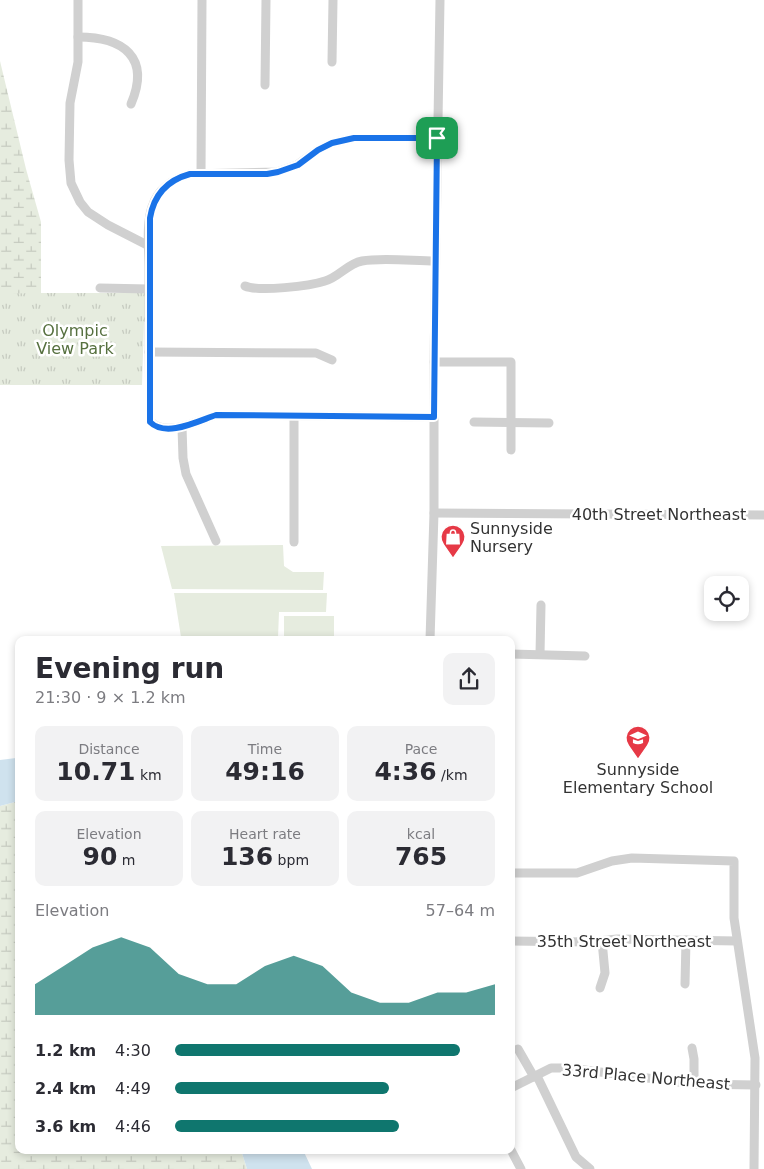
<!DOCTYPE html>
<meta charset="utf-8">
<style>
body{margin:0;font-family:"DejaVu Sans",sans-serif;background:#f2f2f3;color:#2b2b33;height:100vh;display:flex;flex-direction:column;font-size:19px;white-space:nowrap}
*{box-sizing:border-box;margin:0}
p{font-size:16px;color:#7c7c81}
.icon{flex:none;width:28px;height:28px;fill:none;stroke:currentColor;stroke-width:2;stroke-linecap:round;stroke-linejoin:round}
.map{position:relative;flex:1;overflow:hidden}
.panel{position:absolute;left:15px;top:636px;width:500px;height:518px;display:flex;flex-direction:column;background:#fff;border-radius:10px;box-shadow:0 2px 8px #0003}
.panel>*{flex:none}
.fabs{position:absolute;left:704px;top:576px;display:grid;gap:10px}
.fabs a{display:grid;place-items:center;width:45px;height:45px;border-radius:10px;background:#fff;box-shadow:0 2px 8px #0003;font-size:25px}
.pin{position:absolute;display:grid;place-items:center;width:42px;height:42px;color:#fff;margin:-21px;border-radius:10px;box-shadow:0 2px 8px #0006}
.round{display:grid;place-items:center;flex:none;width:52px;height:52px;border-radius:10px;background:#f2f2f3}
.summary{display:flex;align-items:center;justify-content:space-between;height:85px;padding:0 20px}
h1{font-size:28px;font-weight:700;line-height:38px}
.figures{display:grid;grid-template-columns:repeat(3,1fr);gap:8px;height:85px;padding:5px 20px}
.figures div{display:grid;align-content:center;border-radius:10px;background:#f2f2f3;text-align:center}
.figures b{font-size:25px;font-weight:700}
.figures small{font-size:14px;font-weight:400}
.figures p{font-size:14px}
.chart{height:140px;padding:10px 20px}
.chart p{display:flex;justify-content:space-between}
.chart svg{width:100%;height:90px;margin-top:5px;fill:#0f766e;opacity:.7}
ul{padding:0 20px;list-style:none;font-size:16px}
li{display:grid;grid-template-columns:80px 60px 1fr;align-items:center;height:38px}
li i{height:12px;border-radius:6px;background:#0f766e}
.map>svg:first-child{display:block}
</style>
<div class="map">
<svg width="764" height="1169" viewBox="0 0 764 1169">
<defs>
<pattern id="wetland-marsh" width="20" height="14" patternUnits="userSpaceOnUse" patternTransform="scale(1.25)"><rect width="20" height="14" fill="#e6ecdf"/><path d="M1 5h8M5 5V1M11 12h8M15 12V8" fill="none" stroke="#c6cbc0"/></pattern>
<pattern id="park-tufts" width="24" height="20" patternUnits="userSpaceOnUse" patternTransform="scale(1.25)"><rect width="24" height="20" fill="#e6ecdf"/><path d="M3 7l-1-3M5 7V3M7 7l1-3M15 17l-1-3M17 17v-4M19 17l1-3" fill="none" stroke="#c6cbc0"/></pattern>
</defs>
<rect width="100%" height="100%" fill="#fff"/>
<g fill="#e6ecdf">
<path d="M283 545 284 566 293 572H324L323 590 172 589 161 546Z"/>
<path d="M174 593H327L326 612H279L278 638 181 637Z"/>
<path d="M284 616H334V640L284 639Z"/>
</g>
<g fill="url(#wetland-marsh)">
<path d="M0 61 26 169 41 222V364L0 376Z"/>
<path d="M19 801V1150H241L247 1169H0V806Z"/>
</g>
<path fill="url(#park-tufts)" d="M36 293H151V321L144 322 142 385H0V294Z"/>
<g fill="#cfe2ee">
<path d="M16 758H19V801L0 806V760Z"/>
<path d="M241 1150H303L312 1169H247Z"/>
</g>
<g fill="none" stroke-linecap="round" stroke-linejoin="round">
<g stroke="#d0d0d0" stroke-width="9">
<path d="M78 0V62L70 103 69 160 71 183 80 202 88 212 108 225 149 246"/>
<path d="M78 37C123 37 151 57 131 104"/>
<path d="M332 62 333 0"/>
<path d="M265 85 266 0"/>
<path d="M201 174 202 0"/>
<path d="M245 286C259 292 310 286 325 281 339 277 347 264 362 261 382 257 414 261 435 261"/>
<path d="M100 288 149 289"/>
<path d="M149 352 316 353 332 360"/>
<path d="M434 362H511V450"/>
<path d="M434 417 216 415C198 421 166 438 150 421V413C149 365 149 316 149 268 149 250 146 224 152 207 158 188 172 179 190 174L277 172 297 165 318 150 332 143 354 138H437"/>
<path d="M474 422 549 423"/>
<path d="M182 427 183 458 186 474 216 541"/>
<path d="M434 513 764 515"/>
<path d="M294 542V416"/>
<path d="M430 640 434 513V362L440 0"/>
<path d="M511 654 585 656"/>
<path d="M540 654 541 605"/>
<path d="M511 873H577L612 861 632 858 734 861V918L755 1058 754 1169"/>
<path d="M511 941 589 942 617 939 737 941"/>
<path d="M685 984 686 940"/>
<path d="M600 988 605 973 602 941"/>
<path d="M692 1048 694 1059V1084"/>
<path d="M518 1049 534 1077"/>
<path d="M537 1076 576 1157 590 1169"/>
<path d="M511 1088 551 1068H569L694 1084 756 1085"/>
<path d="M511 1150 521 1169"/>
</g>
</g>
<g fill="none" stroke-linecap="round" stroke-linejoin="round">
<defs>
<path id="route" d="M354 138H437L434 417 216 415C198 421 166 438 150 422V218C154 194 168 180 190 174H267L278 172 298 165 318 150 332 143Z"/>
</defs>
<use href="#route" stroke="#fff" stroke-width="10"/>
<use href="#route" stroke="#1a73e8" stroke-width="6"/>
</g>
<defs>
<symbol id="shop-pin" viewBox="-11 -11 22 30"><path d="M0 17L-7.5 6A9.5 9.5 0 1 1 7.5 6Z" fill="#e63946" stroke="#fff"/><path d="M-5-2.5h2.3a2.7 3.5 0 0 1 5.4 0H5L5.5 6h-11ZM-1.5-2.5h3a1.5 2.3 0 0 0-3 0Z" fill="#fff"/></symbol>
<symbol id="school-pin" viewBox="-11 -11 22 30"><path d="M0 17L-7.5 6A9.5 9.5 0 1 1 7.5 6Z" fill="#e63946" stroke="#fff"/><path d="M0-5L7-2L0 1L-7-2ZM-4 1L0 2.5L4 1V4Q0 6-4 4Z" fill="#fff"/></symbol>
</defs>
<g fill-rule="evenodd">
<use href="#shop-pin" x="439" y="523" width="28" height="38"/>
<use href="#school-pin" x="624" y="724" width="28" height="38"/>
</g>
<g text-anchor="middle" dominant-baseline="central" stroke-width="5" stroke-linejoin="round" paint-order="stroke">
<g font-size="16" fill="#56703f" stroke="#fff">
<text x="75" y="330">Olympic<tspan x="75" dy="18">View Park</tspan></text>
</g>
<g font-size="16" fill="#333" stroke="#fff">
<text x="659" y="514">40th Street Northeast</text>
<text x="624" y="941">35th Street Northeast</text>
<text transform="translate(646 1077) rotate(5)">33rd Place Northeast</text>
</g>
<g font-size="16" fill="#333" stroke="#fff" text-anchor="start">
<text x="470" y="528">Sunnyside<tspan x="470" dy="18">Nursery</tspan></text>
<text x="638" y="769" text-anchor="middle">Sunnyside<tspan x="638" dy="18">Elementary School</tspan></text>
</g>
</g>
</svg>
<div class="fabs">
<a><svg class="icon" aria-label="locate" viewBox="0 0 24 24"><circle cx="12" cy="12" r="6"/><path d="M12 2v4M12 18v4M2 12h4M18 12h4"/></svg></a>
</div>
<div class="pin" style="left:437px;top:138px;background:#1e9e55"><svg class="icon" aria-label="arrive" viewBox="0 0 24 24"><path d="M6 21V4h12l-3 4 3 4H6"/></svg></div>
<section class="panel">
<div class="summary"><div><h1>Evening run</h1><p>21:30 · 9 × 1.2 km</p></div><a class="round"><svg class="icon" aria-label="share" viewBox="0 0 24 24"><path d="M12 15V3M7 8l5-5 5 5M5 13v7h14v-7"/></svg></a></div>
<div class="figures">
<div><p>Distance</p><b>10.71<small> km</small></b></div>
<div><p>Time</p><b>49:16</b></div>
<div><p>Pace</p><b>4:36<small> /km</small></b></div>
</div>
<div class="figures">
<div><p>Elevation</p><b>90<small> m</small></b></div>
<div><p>Heart rate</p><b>136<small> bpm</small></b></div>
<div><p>kcal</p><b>765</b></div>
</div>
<div class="chart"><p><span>Elevation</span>57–64 m</p>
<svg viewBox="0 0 160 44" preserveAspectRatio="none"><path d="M0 44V29L10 20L20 11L30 6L40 11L50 24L60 29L70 29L80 20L90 15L100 20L110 33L120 38L130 38L140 33L150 33L160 29V44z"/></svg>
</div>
<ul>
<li><b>1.2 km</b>4:30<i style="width:89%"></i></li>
<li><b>2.4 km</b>4:49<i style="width:67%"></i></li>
<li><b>3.6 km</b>4:46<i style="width:70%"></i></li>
</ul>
</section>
</div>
